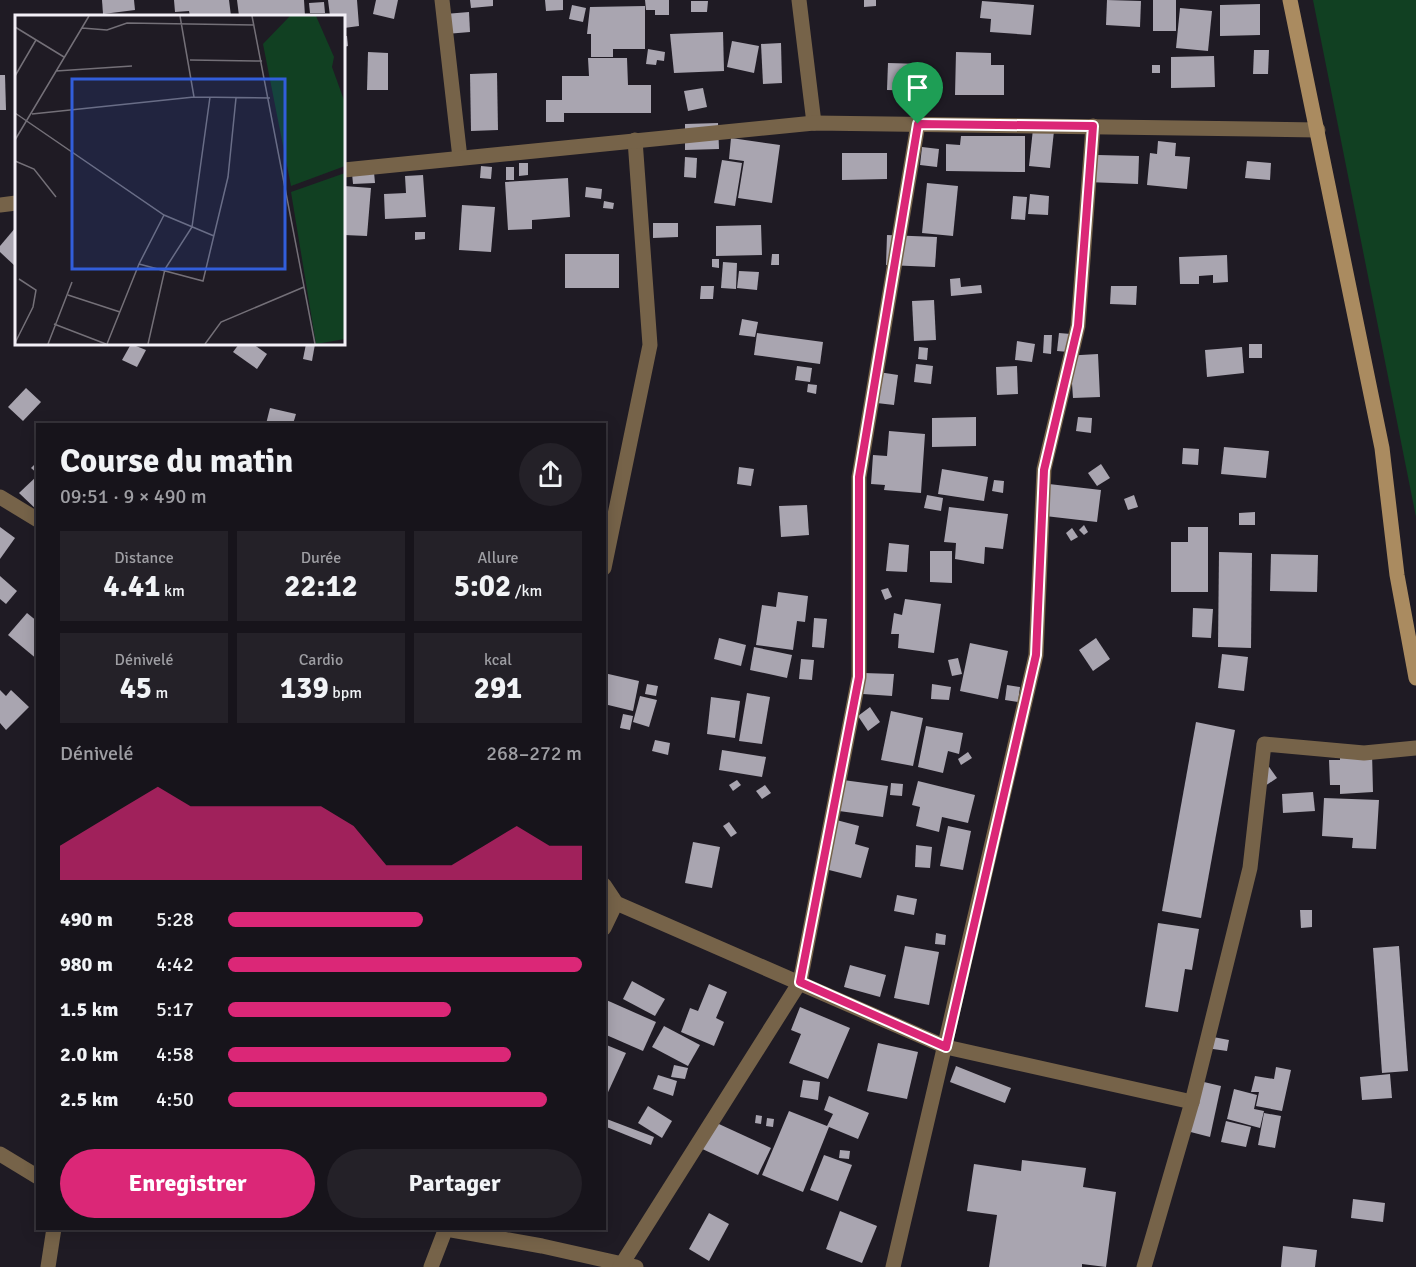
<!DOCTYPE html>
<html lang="fr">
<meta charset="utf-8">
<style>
body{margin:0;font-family:Signika,sans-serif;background:#242128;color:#f1f3f6;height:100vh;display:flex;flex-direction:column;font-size:22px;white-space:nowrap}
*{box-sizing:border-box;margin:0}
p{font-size:20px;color:#9e9ea3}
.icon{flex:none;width:33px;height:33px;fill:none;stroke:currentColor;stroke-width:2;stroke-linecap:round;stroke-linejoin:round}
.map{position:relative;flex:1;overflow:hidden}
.sheet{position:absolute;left:36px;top:423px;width:570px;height:807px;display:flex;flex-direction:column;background:#17141b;border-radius:0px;box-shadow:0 3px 15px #0003,0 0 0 2px #36333a}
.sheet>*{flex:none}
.pin{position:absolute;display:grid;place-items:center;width:51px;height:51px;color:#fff;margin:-62px -26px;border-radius:50% 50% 50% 0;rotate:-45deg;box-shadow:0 0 6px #0007}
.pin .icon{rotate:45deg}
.round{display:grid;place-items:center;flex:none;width:63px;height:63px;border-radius:32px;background:#242128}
.headline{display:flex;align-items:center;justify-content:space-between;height:102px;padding:0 24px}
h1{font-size:33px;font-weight:700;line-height:45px}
.stats{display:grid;grid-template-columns:repeat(3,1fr);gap:9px;height:102px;padding:6px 24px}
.stats div{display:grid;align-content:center;border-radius:0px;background:#242128;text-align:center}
.stats b{font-size:30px;font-weight:700}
.stats small{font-size:16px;font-weight:400}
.stats p{font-size:16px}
.chart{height:168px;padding:12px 24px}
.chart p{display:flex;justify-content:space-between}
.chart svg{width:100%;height:108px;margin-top:6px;fill:#db2777;opacity:.7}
.cta{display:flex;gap:12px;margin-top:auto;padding:12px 24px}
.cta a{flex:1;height:69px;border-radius:36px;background:#db2777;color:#fff;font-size:24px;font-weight:700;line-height:69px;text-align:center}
.cta a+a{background:#242128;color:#f1f3f6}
ul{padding:0 24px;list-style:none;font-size:20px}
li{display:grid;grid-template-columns:96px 72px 1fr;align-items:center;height:45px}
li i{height:15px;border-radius:8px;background:#db2777}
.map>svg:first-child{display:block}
</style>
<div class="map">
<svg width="1416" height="1267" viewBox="0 0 1416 1267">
<rect width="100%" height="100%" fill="#1f1b24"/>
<path fill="#114022" d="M1313 0H1416V517Z"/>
<g fill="#a9a5b0">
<path d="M102 0H134L135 10 103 14Z"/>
<path d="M174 0H229L231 16H190L189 11 175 12Z"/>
<path d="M237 0H304L305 16H239Z"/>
<path d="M328 0H357L359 26 344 28V16H330Z"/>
<path d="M376 0H398L394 19 373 14Z"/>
<path d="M470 0H493V6L471 8Z"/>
<path d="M545 0H563V10L546 11Z"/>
<path d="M645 0H669V15H655V10H646Z"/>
<path d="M864 0H876V6L864 7Z"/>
<path d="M1107 0 1141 1 1140 27 1106 25Z"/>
<rect x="1153" y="0" width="23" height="31"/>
<path d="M691 1H708L707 12H691Z"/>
<path d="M982 1 1034 5 1031 35 990 32 991 19 980 18Z"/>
<path d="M324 2 325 13H310L309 3Z"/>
<path d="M1260 4V35L1220 36V5Z"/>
<path d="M572 5 586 8 583 22 569 19Z"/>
<path d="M645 6V49H613V57H591V34H587L590 7Z"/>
<path d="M1180 8 1212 11 1208 51 1176 48Z"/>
<path d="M469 12 470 32 446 34 445 14Z"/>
<path d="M723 32 724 71 674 73 670 34Z"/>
<path d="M344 36H347L348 46 344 47Z"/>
<path d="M732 41 759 46 754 73 727 67Z"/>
<path d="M781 43 782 83 763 84 761 44Z"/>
<path d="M648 49 665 52 664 61 657 60 656 65 646 64Z"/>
<path d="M1254 50H1269L1268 74H1253Z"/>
<path d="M368 52 388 53V90H367Z"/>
<path d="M956 52 991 53V65H1004V95H955Z"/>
<path d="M1214 56 1215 87 1171 88V57Z"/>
<path d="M588 58H627L628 85H651V113H564V122H546V100H562V76H589Z"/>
<path d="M888 63 924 64 923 91 887 90Z"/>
<rect x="1152" y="65" width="8" height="8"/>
<path d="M497 73 498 130 471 131 470 74Z"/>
<path d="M0 75H5L6 110H0Z"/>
<path d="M703 88 707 107 688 111 684 91Z"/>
<path d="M718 123 719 149 685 150V124Z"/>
<path d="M1033 129 1054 131 1050 168 1029 166Z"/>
<path d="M961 136H1025V172L946 171V144L960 145Z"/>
<path d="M731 138 780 145 772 203 738 198 744 161 729 159Z"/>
<path d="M1158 141 1176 143 1175 156 1190 157 1187 189 1147 185 1150 153 1157 154Z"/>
<path d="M922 147 939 149 937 167 920 165Z"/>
<path d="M842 153H887V179L842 180Z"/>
<path d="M1098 155 1139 156 1138 184 1087 182Z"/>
<path d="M685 157 697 158 696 178 684 177Z"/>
<path d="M722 160 742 163 735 206 714 203Z"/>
<path d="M1247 161 1271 163 1270 180 1245 178Z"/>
<path d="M519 163H528V175L519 176Z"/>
<path d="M481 166 492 167 491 179 480 178Z"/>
<rect x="506" y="167" width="8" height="13"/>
<path d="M374 172 375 183 353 184 352 173Z"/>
<path d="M423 175 426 217 385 219 384 194 406 193 405 176Z"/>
<path d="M568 178 570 217 532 220V229L508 230 505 182Z"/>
<path d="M927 183 958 186 953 236 922 233Z"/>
<path d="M344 186 371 188 367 236 344 235Z"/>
<path d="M586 187 602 189 601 199 585 197Z"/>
<path d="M1030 194 1049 196 1048 215 1028 214Z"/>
<path d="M1013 196 1027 197 1025 220 1011 219Z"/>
<path d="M604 201 614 203 613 209 603 208Z"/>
<path d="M462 205 495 207 491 252 459 250Z"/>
<path d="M653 223H678V237L653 238Z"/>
<path d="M761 225 762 255 716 256V226Z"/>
<path d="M16 227V267L0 252V246Z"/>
<path d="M415 232H425V239L415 240Z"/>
<path d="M887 235 937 237 935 267 886 265Z"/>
<rect x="565" y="254" width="54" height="34"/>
<path d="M772 254H779V265H771Z"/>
<path d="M1227 255 1228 282 1213 283V275L1199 276V284H1180L1179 257Z"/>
<path d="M712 259H719V268L712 267Z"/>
<path d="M723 262 737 263 736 289 721 288Z"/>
<path d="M739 271 759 272 757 290 737 288Z"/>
<path d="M960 278 961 287 981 285 982 293 951 296 950 279Z"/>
<path d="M701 286H714L713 299H700Z"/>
<path d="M1111 286H1137L1136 305 1110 304Z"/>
<path d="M934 300 936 340 914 341 912 301Z"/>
<path d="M742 319 758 322 755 337 739 335Z"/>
<path d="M757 333 823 342 820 364 754 355Z"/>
<path d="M1059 333 1071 334 1069 352 1057 351Z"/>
<path d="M1044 335H1052L1051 354 1043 353Z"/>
<path d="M1017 341 1035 344 1032 362 1015 360Z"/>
<path d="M131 344 146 350 137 367 122 360Z"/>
<path d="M239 344H253L267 354 257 369 233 352Z"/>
<path d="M306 344H315L312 361 303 359Z"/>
<rect x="1249" y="344" width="13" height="14"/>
<path d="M919 347 928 348 927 360 918 359Z"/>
<path d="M1242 347 1244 373 1207 377 1205 350Z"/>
<path d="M1098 354 1100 397 1073 398 1071 369H1063V356Z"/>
<path d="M916 364 933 366 931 384 914 382Z"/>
<path d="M797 366 812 368 810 382 795 380Z"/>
<path d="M1017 366 1018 394 997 395 996 367Z"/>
<path d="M872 371 898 375 894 405 868 402Z"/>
<path d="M808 384 817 385 816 394 807 392Z"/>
<path d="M26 388 41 402 23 421 8 407Z"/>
<path d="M270 408 296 414 293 424H266Z"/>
<path d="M976 417V446L932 447V418Z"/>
<path d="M1078 417 1092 418 1091 433 1076 431Z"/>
<path d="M889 431 925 434 921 493 884 490 885 485 871 484 873 455 887 456Z"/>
<path d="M1224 447 1269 451 1266 478 1221 474Z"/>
<path d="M1183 448 1199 449 1198 465 1182 464Z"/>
<path d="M38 461V474L31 468Z"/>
<path d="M1101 464 1110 478 1097 486 1088 473Z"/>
<path d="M739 467 754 469 751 486 737 484Z"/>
<path d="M942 469 988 477 984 501 938 494Z"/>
<path d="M38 475V511L19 493Z"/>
<path d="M994 480 1004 481 1003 493 992 491Z"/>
<path d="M1049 484 1101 490 1097 522 1045 516Z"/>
<path d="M927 495 943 498 941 511 924 508Z"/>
<path d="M1134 495 1138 507 1128 510 1124 499Z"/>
<path d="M807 505 809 535 781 537 779 506Z"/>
<path d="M949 507 1008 514 1003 549 985 547 984 564 955 559 956 543 944 542Z"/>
<path d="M1255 512V525H1239V513Z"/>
<path d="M1084 525 1088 532 1084 535 1079 530Z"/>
<path d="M0 527 15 538 0 559Z"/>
<path d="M1188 527H1208V592H1171V542H1188Z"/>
<path d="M1072 528 1078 537 1071 541 1066 533Z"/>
<path d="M889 543 909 545 907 572 886 571Z"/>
<path d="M930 551H952V583L930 582Z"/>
<path d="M1219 552 1252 553 1251 648 1218 647Z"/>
<path d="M1271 554 1318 555 1317 592 1270 591Z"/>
<path d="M0 576 17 591 6 604 0 599Z"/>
<path d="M888 588 892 597 885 600 881 590Z"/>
<path d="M778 592 808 596 805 622 797 621 793 650 756 645 762 605 776 607Z"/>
<path d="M905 599 941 604 934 653 898 648 899 634H891L894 613 902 615Z"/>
<path d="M1193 608 1213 609 1211 638 1192 637Z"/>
<path d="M27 613 38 622V660L8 635Z"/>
<path d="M814 618 827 619 824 648 812 647Z"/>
<path d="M719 638 746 645 741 666 714 659Z"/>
<path d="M1096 638 1110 659 1093 671 1079 650Z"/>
<path d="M970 643 1008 651 998 699 960 691Z"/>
<path d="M754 647 792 655 787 678 750 670Z"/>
<path d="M1222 654 1248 657 1244 691 1218 688Z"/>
<path d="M958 658 962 674 952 676 948 660Z"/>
<path d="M801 659 814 660 812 680 799 679Z"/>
<path d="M604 673 639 681 633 711 604 704Z"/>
<path d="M864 673 894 674 892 696 863 694Z"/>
<path d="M647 684 658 686 656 696 645 694Z"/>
<path d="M932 684 951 687 949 700 931 699Z"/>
<path d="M1007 685 1020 687 1018 702 1005 700Z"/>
<path d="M0 690 6 696 11 690 29 707 6 730 0 723Z"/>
<path d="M747 693 770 697 762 744 739 741Z"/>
<path d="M640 696 657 700 649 727 633 722Z"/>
<path d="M711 697 740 701 735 738 707 734Z"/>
<path d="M870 707 880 722 868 731 858 716Z"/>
<path d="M891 711 923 718 913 766 881 760Z"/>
<path d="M623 714 633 716 630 730 620 728Z"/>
<path d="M1196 722 1235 730 1201 918 1162 911Z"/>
<path d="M926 726 963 733 959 754 948 751 943 773 918 767Z"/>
<path d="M655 740 670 743 668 755 652 751Z"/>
<path d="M722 750 766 757 762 777 719 770Z"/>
<path d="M968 752 972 758 961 765 958 759Z"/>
<path d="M1372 752 1373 792 1340 794V785H1330L1329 760H1340V753Z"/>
<path d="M1267 764 1277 778 1262 788 1253 774Z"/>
<path d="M737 780 741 785 733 791 729 785Z"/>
<path d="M843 780 888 786 883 817 839 811Z"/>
<path d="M918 781 975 795 968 823 942 817 939 832 916 826 920 807 912 805Z"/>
<path d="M891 783 903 784 902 796 890 795Z"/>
<path d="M765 785 771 793 762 799 756 791Z"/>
<path d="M1313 792 1315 811 1283 813 1282 794Z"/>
<path d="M1324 798 1379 800 1376 849 1352 848 1353 838 1322 836Z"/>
<path d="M829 818 859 826 855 844 869 848 861 878 817 867Z"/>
<path d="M729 822 737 833 731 837 723 826Z"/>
<path d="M948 826 971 831 963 870 940 866Z"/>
<path d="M693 842 720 847 712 888 685 883Z"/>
<path d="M916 845 932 847 930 868 915 867Z"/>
<path d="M897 895 917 899 914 915 894 911Z"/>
<path d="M1300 910H1312V927L1301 928Z"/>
<path d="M1158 923 1199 929 1192 970 1185 969 1178 1012 1145 1007Z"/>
<path d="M936 933 946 935 945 945 935 944Z"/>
<path d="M905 946 939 952 929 1005 894 998Z"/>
<path d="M1399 946 1408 1071 1382 1073 1373 948Z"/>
<path d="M850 965 886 975 880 997 844 987Z"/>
<path d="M632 981 665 999 655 1016 623 999Z"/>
<path d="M709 984 727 992 716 1018 724 1022 714 1046 681 1032 690 1008 698 1011Z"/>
<path d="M604 999 656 1022 643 1051 604 1034Z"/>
<path d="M800 1007 850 1028 828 1079 789 1063 801 1034 791 1030Z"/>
<path d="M664 1026 700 1045 688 1066 652 1047Z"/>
<path d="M1208 1036 1229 1040 1227 1051 1206 1048Z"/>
<path d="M878 1043 918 1052 907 1099 867 1091Z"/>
<path d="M604 1044 626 1053 604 1101Z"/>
<path d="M674 1065 688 1068 685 1079 671 1077Z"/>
<path d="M956 1066 1011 1088 1005 1103 950 1082Z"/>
<path d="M1276 1067 1291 1070 1282 1111 1256 1106 1259 1092H1251L1255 1076 1274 1079Z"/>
<path d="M1390 1074 1392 1098 1362 1100 1360 1077Z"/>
<path d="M658 1075 677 1081 673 1096 653 1089Z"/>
<path d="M1191 1079 1221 1086 1210 1137 1179 1129Z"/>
<path d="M803 1080 820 1082 818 1100 800 1097Z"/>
<path d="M1234 1089 1257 1095 1254 1109 1264 1111 1260 1128 1227 1119Z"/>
<path d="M829 1096 869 1113 858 1139 829 1127 803 1192 762 1175 789 1111 827 1126 833 1114 824 1110Z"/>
<path d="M648 1106 672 1121 662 1138 638 1123Z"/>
<path d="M1264 1113 1281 1116 1275 1148 1258 1145Z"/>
<path d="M756 1115 762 1116 761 1124 755 1123Z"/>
<path d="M604 1118 654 1137 651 1145 604 1126Z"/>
<path d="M767 1118 774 1119 773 1127 766 1126Z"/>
<path d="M708 1119 771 1148 758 1175 696 1146Z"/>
<path d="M1226 1121 1251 1127 1246 1147 1221 1142Z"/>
<path d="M840 1150 850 1151 849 1159 839 1158Z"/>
<path d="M824 1155 852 1165 838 1201 810 1190Z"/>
<path d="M1022 1160 1086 1168 1083 1187 1116 1192 1106 1267 1082 1264V1267H989L997 1215 967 1211 974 1164 1021 1171Z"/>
<path d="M1353 1199 1385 1203 1383 1222 1351 1218Z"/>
<path d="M840 1211 877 1226 862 1263 826 1249Z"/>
<path d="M709 1213 729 1224 709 1261 689 1249Z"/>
<path d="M569 1228H589L588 1232Z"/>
<path d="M1283 1246 1317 1250 1315 1267H1281Z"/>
</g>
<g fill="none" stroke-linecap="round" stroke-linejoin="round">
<g stroke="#766349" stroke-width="15">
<path d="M442 0 460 158"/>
<path d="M604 568 650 345 635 140"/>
<path d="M946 1047 1192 1102"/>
<path d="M0 1154 38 1177"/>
<path d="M48 1267 54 1228"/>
<path d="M1144 1267 1192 1102 1250 868 1264 744 1364 753 1416 748"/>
</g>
<g stroke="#766349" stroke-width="15">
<path d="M799 0 814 123"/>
<path d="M344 170 814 123 1318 130"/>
<path d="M0 205 16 203"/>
<path d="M0 497 38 520"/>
<path d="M604 885 616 903 946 1047"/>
<path d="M604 928 616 903"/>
<path d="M446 1229 542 1246 636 1267"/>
<path d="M431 1267 446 1228"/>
<path d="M620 1267 800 982 859 677V477L918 124"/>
<path d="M893 1267 1036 655 1044 469 1078 326 1093 126"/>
</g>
<path stroke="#aa8b60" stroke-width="15" d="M1290 0 1382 448 1397 575 1416 678"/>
</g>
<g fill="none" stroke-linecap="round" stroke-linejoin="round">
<defs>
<path id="route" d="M918 124 1093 126 1078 326 1044 470 1036 655 946 1047 800 982 859 677V477Z"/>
</defs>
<use href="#route" stroke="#fff" stroke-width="12"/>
<use href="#route" stroke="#db2777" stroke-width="8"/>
</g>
<g transform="translate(15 15)">
<rect width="330" height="330" fill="#1f1b24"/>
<path d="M275 1H301L319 42 317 52 330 88V151L276 171 248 29ZM330 158V324L301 329 276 177Z" fill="#114022"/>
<path fill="none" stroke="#747078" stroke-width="1.5" d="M165 1 179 82M237 1 300 329M0 12 49 42M67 13 92 15 112 8 239 10M175 45 247 46M41 56 117 51M0 61 21 25M0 98 149 200 199 221M17 99 179 82 255 83M0 125 74 1M0 146 19 154 41 182M124 249 188 266 213 162 221 83M53 280 105 297M39 309 91 329M0 328 18 292 21 275 4 264M33 329 57 267M92 329 124 249 149 200M133 329 150 254 177 212 195 82M190 329 206 307 289 272"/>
<path fill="#325edb" fill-opacity="0.15" stroke="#325edb" stroke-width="3" d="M57 64H270V254H57Z"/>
<rect width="330" height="330" fill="none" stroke="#f3f0f7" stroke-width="3"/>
</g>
</svg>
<div class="pin" style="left:918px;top:124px;background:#1e9e55"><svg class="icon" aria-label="arrive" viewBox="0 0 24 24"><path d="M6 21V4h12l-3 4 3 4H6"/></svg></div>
<section class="sheet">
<div class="headline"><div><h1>Course du matin</h1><p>09:51 · 9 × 490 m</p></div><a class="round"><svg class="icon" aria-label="share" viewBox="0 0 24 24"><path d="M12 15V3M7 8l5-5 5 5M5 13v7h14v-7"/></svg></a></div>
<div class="stats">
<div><p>Distance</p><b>4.41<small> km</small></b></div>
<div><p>Durée</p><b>22:12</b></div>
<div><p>Allure</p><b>5:02<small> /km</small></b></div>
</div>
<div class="stats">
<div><p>Dénivelé</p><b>45<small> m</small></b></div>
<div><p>Cardio</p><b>139<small> bpm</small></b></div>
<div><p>kcal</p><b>291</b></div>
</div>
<div class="chart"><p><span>Dénivelé</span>268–272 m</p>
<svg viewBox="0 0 160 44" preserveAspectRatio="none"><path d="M0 44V30L10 22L20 14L30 6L40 14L50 14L60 14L70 14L80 14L90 22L100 38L110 38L120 38L130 30L140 22L150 30L160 30V44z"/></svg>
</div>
<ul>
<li><b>490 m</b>5:28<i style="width:55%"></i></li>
<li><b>980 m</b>4:42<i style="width:100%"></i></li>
<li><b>1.5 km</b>5:17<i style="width:63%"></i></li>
<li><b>2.0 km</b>4:58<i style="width:80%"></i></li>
<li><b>2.5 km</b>4:50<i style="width:90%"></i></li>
</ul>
<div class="cta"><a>Enregistrer</a><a>Partager</a></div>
</section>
</div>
